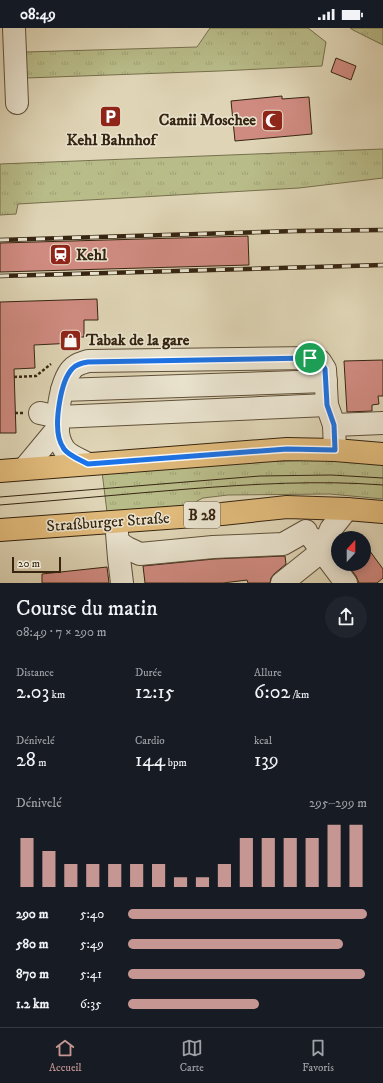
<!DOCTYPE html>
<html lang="fr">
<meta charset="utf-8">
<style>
body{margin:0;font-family:"IM FELL DW Pica",serif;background:#20242c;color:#f1f3f6;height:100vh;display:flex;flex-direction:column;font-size:15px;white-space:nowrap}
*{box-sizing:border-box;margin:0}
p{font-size:13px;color:#9ea1a6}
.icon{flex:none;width:22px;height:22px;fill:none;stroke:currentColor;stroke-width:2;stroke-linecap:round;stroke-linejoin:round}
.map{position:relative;height:555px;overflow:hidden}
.drawer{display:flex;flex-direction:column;background:#171b24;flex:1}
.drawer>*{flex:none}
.needle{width:26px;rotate:21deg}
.controls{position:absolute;left:331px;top:503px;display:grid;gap:8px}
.controls a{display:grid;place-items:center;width:40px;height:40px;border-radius:50%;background:#171b24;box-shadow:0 2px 10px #0003;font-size:20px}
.scale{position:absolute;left:12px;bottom:10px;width:49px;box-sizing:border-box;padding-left:4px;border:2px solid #362511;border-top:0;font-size:11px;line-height:14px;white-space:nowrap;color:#362511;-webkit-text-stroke:3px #eae4d0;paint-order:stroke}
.pin{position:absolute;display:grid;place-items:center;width:34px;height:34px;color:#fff;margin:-17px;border:2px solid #fff;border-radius:50%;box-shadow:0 1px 4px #0007}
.round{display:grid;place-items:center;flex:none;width:42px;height:42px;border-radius:21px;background:#20242c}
.headline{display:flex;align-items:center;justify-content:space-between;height:68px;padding:0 16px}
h1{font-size:22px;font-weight:600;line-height:30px}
.stats{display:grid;grid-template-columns:repeat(3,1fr);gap:6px;height:68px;padding:4px 16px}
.stats div{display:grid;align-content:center}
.stats b{font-size:20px;font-weight:600}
.stats small{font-size:11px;font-weight:400}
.stats p{font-size:11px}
.chart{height:112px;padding:8px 16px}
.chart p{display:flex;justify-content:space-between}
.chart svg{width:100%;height:72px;margin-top:4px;stroke:#c59692;stroke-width:6}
ul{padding:0 16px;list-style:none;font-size:13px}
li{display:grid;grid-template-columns:64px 48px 1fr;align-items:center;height:30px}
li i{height:10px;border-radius:5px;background:#c59692}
.status{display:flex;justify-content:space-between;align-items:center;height:28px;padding:0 20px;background:#171b24;direction:ltr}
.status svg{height:11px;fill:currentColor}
.tab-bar{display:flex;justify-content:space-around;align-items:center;height:56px;border-top:1px solid #363941;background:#171b24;font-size:11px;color:#9ea1a6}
.tab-bar a{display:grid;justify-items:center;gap:2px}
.tab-bar .active{color:#c59692}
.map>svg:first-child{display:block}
</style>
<div class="status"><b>08:49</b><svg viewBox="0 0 49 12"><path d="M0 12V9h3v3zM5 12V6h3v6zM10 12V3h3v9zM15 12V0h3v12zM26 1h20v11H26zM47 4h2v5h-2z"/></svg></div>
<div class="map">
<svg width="383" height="555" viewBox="0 0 383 555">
<defs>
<pattern id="grass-tufts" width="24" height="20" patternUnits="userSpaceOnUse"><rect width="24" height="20" fill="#b8bc89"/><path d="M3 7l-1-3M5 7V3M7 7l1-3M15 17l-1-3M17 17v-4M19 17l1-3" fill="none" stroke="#9fa175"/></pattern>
</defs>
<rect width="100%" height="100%" fill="#dfd5b6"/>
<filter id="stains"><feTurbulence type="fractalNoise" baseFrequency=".005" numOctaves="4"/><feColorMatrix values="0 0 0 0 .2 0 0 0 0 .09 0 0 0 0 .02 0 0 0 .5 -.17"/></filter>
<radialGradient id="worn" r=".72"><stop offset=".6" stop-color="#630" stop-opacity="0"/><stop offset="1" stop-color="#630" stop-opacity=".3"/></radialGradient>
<g fill="url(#grass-tufts)" stroke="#77704d">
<path d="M210 0H308L326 14 322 38 220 43 26 50V24L197 19Z"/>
<path d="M350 0H383V17L353 2Z"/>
<path d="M383 121V150L299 160 18 176 16 186 0 187V136Z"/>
<path d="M320 432 383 436V471L330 466 228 467 203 470 197 473 194 477 107 484 102 444 255 434Z"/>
</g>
<g fill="#d08b81" stroke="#362511">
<path d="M336 30 356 38 351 52 331 44Z"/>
<path d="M282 68V71L309 69 312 106 235 113 231 73Z"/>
<path d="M248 208 249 237 0 244V215Z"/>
<path d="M97 271 98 292H84V309H74V315L34 317 35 340 14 341 16 405H0V274Z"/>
<path d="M383 332V368H378L379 376 372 377V383L347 384 344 333Z"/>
<path d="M364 515 383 541V550L377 555H359L356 548 347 536H364Z"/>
<path d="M285 528 286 536 274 546 271 550 270 555H248L247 552 223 555H145L143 538 214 531Z"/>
<path d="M107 539 109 555H42V546Z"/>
</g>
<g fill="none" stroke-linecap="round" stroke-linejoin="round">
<defs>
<g id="minor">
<path d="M14 0 17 75"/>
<path d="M62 362 326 353"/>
<path d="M40 385 58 389 327 377"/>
<path d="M334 397 383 395"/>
<path d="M88 436C81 432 69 428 64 421 62 418 60 414 59 410 55 394 60 354 72 341 76 336 82 335 88 333L310 330 320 333 325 341 327 377 334 397 335 422"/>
<path d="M24 441 58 400"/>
<path d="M117 505 119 530 122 555"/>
<path d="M313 511 346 555"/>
<path d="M118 514 127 520 140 526 213 519 283 516 306 503"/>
<path d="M282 555 322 523 331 501 347 481"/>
</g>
<g id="major">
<path d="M0 443 287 421 335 422 383 426"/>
<path d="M0 502 222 486 287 479 347 481 383 484"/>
</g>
</defs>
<use href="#minor" stroke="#60513a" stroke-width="24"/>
<use href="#major" stroke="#362511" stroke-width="24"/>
<g stroke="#362511" stroke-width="2.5" stroke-dasharray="3 2" stroke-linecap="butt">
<path d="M14 349 36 348 51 336"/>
<path d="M15 385H23"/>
</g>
<use href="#minor" stroke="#eae4d0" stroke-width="22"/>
<use href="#major" stroke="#e0ba7b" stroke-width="22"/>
<g stroke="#362511" stroke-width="1">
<path d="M0 469 260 448 331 447 383 450"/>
<path d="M0 477C63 472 125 466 188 461 253 456 318 452 383 457"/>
</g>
<defs>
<g id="rail">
<path d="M0 212 295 203 383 202"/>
<path d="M0 248 383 237"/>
</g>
</defs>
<use href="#rail" stroke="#362511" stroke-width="4.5"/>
<use href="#rail" stroke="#eae4d0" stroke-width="3" stroke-dasharray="9" stroke-linecap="butt"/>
</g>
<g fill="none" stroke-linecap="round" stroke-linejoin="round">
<defs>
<path id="route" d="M310 330 320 333 325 341 327 377 334 397 335 422 287 421 88 436C81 432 69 428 64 421 62 418 60 414 59 410 55 394 60 354 72 341 76 336 82 335 88 334Z"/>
</defs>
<use href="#route" stroke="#fff" stroke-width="8"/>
<use href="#route" stroke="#1a73e8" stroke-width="5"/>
</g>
<defs>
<symbol id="parking-square" viewBox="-11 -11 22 22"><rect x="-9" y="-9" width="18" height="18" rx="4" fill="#8f2418" stroke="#eae4d0"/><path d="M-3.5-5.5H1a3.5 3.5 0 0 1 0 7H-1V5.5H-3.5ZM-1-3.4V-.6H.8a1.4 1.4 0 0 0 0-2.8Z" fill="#fff"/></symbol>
<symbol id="mosque-square" viewBox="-11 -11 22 22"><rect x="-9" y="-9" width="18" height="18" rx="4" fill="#8f2418" stroke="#eae4d0"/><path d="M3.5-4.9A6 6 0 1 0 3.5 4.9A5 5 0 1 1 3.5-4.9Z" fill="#fff"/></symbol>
<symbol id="station-square" viewBox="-11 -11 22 22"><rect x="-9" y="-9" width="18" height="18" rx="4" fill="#8f2418" stroke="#eae4d0"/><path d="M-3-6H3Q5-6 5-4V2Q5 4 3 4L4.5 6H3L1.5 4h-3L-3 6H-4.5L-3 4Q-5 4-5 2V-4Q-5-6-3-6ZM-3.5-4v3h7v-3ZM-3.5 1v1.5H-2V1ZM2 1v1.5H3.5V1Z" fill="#fff"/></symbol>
<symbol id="shop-square" viewBox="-11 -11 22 22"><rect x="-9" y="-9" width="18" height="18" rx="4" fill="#8f2418" stroke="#eae4d0"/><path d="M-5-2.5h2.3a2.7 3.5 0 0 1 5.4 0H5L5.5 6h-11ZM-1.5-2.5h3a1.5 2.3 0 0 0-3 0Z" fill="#fff"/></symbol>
</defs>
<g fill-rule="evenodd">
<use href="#parking-square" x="98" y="76" width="25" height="25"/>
<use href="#mosque-square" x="260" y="80" width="25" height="25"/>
<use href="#station-square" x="48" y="214" width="25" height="25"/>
<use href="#shop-square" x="58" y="300" width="25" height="25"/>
</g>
<g text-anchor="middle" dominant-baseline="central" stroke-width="3" stroke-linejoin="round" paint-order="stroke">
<rect fill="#eae4d0" stroke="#6c5e4a" stroke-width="1" x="184" y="474" width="36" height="26" rx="3"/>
<g font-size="15" font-weight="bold" fill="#362511">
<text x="202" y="487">B 28</text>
</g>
<g font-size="16" font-weight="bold" fill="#362511" stroke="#eae4d0" text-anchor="start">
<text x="256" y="92" text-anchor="end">Camii Moschee</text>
<text x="111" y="112" text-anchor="middle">Kehl Bahnhof</text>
<text x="76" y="227">Kehl</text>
<text x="86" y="312">Tabak de la gare</text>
</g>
<g font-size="16" fill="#362511" stroke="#eae4d0">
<text transform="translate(108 494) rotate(-4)">Straßburger Straße</text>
</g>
</g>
<rect width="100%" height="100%" filter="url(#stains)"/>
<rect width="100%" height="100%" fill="url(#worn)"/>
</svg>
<div class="controls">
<a><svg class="needle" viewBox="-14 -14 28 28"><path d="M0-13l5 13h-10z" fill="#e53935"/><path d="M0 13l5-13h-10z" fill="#9ea1a6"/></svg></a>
</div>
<div class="scale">20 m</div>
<div class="pin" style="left:310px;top:330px;background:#1e9e55"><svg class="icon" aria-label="arrive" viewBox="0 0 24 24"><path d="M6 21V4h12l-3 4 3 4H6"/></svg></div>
</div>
<section class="drawer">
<div class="headline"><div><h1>Course du matin</h1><p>08:49 · 7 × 290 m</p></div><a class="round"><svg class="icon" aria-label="share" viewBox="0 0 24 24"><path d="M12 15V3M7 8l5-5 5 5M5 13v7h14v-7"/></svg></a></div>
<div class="stats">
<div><p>Distance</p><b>2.03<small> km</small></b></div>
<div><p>Durée</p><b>12:15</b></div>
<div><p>Allure</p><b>6:02<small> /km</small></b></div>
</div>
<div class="stats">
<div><p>Dénivelé</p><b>28<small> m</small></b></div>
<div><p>Cardio</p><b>144<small> bpm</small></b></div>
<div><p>kcal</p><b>139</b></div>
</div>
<div class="chart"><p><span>Dénivelé</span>295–299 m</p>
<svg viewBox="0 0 160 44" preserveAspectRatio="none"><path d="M5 44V14M15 44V22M25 44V30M35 44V30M45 44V30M55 44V30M65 44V30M75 44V38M85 44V38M95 44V30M105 44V14M115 44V14M125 44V14M135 44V14M145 44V6M155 44V6"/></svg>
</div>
<ul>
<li><b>290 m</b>5:40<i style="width:100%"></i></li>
<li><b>580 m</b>5:49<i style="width:90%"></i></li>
<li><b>870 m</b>5:41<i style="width:99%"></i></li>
<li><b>1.2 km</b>6:35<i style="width:55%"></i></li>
</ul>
</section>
<nav class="tab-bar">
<a class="active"><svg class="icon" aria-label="home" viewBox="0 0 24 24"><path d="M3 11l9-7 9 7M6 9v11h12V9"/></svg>Accueil</a>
<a><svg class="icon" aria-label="map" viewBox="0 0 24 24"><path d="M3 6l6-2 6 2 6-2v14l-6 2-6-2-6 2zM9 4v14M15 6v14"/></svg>Carte</a>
<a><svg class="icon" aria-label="saved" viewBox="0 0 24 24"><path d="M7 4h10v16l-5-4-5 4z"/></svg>Favoris</a>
</nav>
